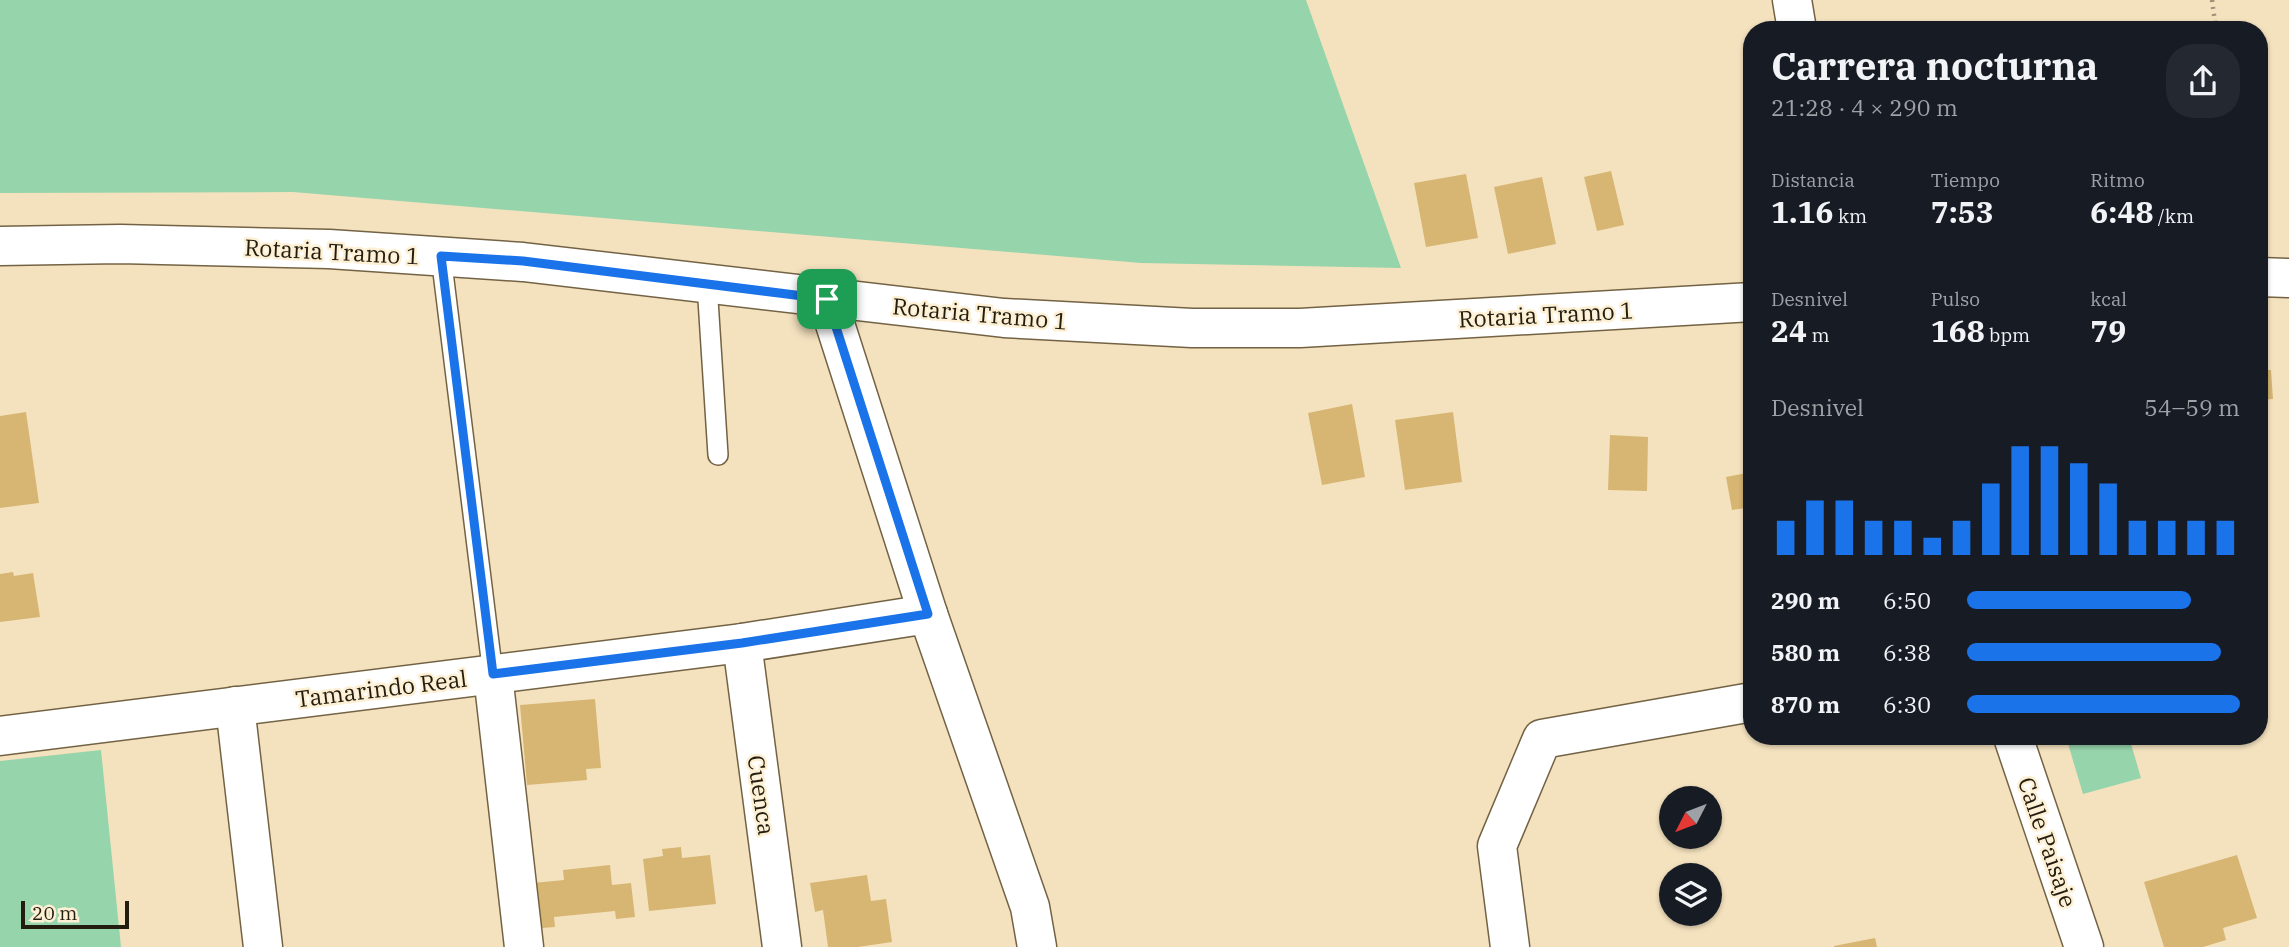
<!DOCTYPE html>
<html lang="es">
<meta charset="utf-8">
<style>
body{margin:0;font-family:"IBM Plex Serif",serif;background:#242831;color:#f1f3f6;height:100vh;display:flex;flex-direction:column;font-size:26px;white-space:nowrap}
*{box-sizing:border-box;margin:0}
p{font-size:23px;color:#9ea1a6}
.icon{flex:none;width:38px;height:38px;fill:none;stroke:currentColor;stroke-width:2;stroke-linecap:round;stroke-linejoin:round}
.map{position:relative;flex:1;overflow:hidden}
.panel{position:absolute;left:1743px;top:21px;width:525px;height:724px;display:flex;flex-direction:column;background:#171b24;border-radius:28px;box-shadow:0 2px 5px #0004}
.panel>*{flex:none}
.needle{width:46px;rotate:228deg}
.fabs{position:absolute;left:1659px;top:786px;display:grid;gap:14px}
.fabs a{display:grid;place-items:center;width:63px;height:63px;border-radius:50%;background:#171b24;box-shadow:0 2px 5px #0004;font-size:35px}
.scale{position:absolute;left:21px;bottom:18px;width:108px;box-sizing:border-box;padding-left:7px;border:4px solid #231d10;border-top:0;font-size:19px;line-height:24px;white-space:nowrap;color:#231d10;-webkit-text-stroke:5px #fef0d4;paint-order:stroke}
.pin{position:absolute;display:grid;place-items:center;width:60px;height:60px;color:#fff;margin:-30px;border-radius:14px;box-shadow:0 4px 10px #0006}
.round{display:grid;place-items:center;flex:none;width:74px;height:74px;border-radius:28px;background:#242831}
.overview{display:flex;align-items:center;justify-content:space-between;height:119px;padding:0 28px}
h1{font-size:38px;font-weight:700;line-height:52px}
.stats{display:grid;grid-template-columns:repeat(3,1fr);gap:10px;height:119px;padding:7px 28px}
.stats div{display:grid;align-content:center}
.stats b{font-size:30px;font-weight:700}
.stats small{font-size:19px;font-weight:400}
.stats p{font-size:19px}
.chart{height:196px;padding:14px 28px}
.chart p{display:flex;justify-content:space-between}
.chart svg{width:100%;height:126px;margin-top:7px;stroke:#1a73e8;stroke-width:6}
ul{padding:0 28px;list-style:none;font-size:23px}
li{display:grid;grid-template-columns:112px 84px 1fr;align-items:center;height:52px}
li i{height:18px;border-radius:9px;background:#1a73e8}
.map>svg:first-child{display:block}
</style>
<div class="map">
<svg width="2289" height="947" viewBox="0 0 2289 947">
<rect width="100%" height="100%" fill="#f4e2bf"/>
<g fill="#96d4ab">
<path d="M0 0H1306L1401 268 1141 263 293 192 0 193Z"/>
<path d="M2066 737H2129L2141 778 2083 794Z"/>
<path d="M101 750 121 947H0V761Z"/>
</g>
<g fill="#d7b673">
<path d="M1611 171 1624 225 1597 231 1584 177Z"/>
<path d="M1466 174 1478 238 1426 247 1414 183Z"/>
<path d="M1542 177 1556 244 1508 254 1494 187Z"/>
<path d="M2259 370H2271L2273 399 2259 400Z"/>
<path d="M1352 404 1365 477 1322 485 1308 413Z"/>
<path d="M26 412 39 503 0 508V416Z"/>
<path d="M1453 412 1462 482 1405 490 1395 420Z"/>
<path d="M1610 435 1648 437 1647 491 1608 490Z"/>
<path d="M1752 472V507L1732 510 1726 477Z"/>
<path d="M13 572 14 576 33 573 40 617 0 622V574Z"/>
<path d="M595 699 601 768 586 769 587 780 527 785 520 705Z"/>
<path d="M681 847 682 858 710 855 716 904 649 911 643 859 663 856 662 849Z"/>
<path d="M2237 855 2257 918 2223 928 2226 940 2203 947H2164L2144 882Z"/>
<path d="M610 865 612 885 631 883 635 917 616 919 615 911 554 917 555 927 528 929 523 884 564 880 563 870Z"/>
<path d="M867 875 871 901 886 899 892 942 858 947H828L823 910 815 912 810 883Z"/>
<path d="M1875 938 1877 947H1834V946Z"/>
</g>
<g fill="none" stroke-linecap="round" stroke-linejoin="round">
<defs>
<g id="service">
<path d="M441 256 493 675"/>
<path d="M707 284 718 455"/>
</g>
<g id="minor">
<path d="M1792 0 1797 30"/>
<path d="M0 246 120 244 329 249 523 262 1004 318 1192 328H1300L1752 302"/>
<path d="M2259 277 2289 278"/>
<path d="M827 299 928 614 1030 907 1037 947"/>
<path d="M742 643 782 947"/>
<path d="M493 675 524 947"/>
<path d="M235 706 263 947"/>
<path d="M0 736 742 643 928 614"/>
<path d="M2013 737 2084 947"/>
<path d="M1510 947 1497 846 1542 739 1752 702"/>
</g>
</defs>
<use href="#service" stroke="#736344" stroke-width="22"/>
<use href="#minor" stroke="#736344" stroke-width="41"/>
<path stroke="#9d9076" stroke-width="4.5" stroke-dasharray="2 5" stroke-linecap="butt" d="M2212 0 2216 30"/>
<use href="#service" stroke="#fff" stroke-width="19"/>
<use href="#minor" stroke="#fff" stroke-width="38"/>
</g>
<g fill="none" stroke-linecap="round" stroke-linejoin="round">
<defs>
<path id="route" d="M441 256 523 261 827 299 928 614 742 643 493 674Z"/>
</defs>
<use href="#route" stroke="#fff" stroke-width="14"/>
<use href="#route" stroke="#1a73e8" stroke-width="9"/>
</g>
<g text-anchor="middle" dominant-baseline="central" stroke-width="5" stroke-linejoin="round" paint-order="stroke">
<g font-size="23" fill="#231d10" stroke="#fef0d4">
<text transform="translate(332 251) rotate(3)">Rotaria Tramo 1</text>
<text transform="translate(980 313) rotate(5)">Rotaria Tramo 1</text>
<text transform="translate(1546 314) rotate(-3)">Rotaria Tramo 1</text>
<text transform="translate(381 688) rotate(-7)">Tamarindo Real</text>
<text transform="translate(762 795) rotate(82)">Cuenca</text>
<text transform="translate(2048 842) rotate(71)">Calle Paisaje</text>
</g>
</g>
</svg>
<div class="fabs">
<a><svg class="needle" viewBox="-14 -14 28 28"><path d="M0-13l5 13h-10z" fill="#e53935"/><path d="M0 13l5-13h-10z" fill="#9ea1a6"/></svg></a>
<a><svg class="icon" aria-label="layers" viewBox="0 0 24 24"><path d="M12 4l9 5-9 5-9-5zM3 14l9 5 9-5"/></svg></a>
</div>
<div class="scale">20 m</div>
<div class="pin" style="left:827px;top:299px;background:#1e9e55"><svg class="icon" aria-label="arrive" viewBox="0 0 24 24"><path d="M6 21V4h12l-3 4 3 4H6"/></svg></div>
<section class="panel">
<div class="overview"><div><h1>Carrera nocturna</h1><p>21:28 · 4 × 290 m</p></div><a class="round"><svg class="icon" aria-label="share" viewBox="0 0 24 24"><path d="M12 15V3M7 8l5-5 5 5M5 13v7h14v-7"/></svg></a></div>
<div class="stats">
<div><p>Distancia</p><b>1.16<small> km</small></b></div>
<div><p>Tiempo</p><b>7:53</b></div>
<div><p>Ritmo</p><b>6:48<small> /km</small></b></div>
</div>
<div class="stats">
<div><p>Desnivel</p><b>24<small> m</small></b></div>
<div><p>Pulso</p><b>168<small> bpm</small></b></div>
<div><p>kcal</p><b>79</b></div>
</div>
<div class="chart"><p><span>Desnivel</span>54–59 m</p>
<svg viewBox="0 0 160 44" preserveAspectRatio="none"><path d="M5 44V32M15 44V25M25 44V25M35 44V32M45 44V32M55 44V38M65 44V32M75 44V19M85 44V6M95 44V6M105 44V12M115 44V19M125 44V32M135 44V32M145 44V32M155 44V32"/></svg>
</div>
<ul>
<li><b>290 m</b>6:50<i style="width:82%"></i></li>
<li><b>580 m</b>6:38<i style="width:93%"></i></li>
<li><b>870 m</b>6:30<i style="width:100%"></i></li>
</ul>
</section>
</div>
